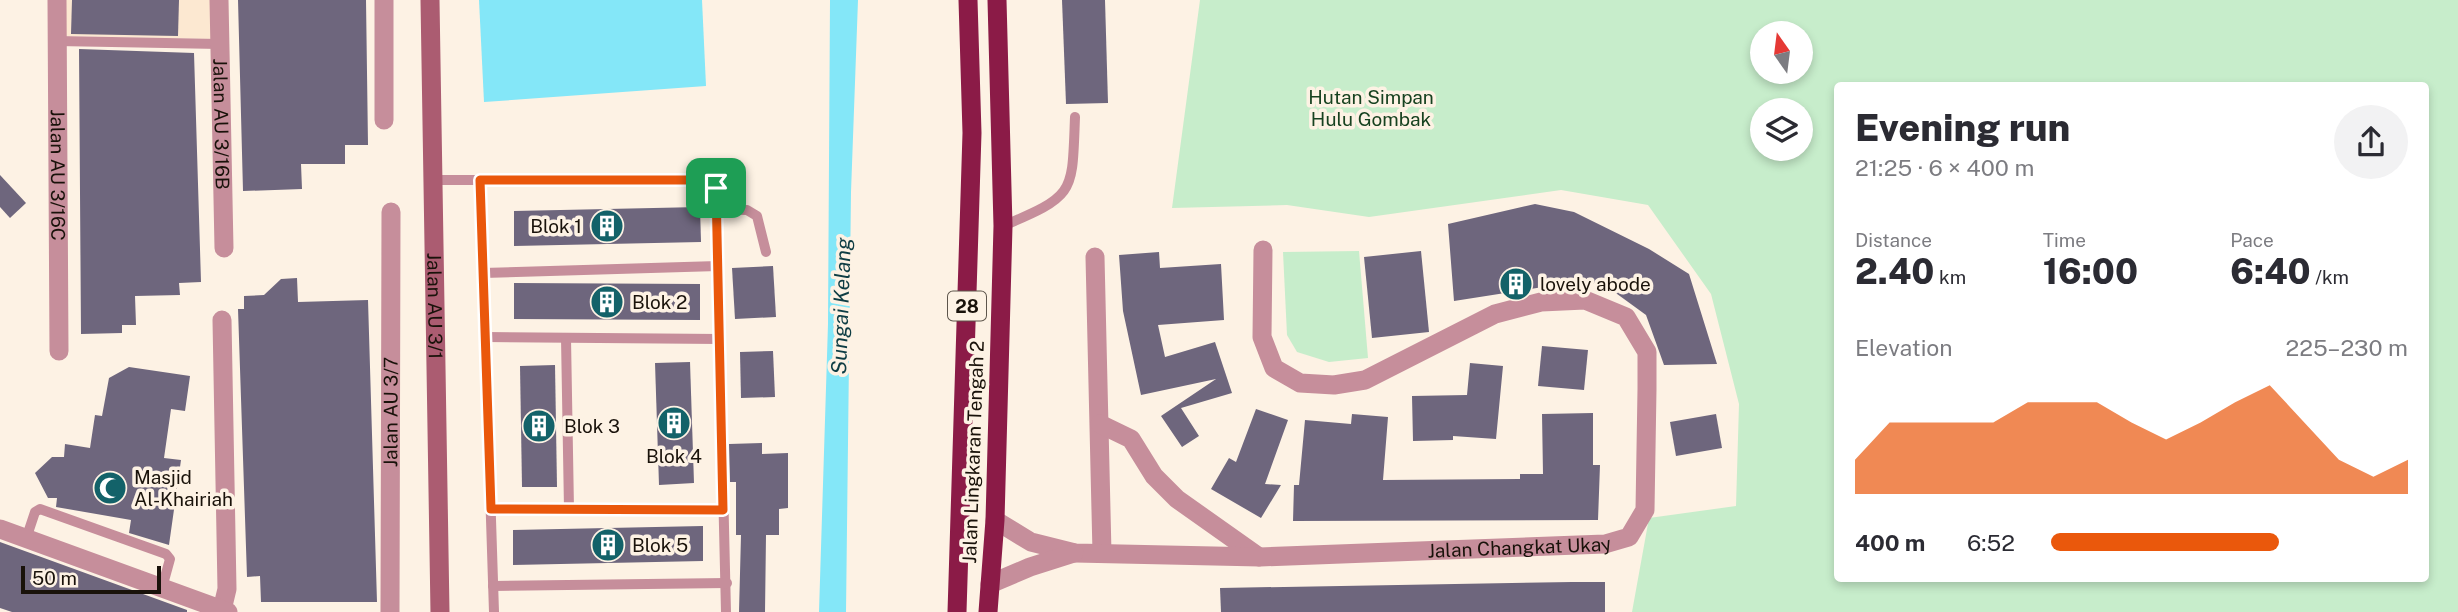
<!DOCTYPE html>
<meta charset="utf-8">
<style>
body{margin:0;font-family:"Public Sans",sans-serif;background:#f2f2f3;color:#2b2b33;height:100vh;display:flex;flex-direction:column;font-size:26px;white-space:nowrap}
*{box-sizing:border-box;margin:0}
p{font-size:23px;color:#7c7c81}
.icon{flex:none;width:38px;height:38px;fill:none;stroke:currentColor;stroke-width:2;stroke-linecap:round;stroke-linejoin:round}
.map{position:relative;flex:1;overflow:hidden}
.side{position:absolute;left:1834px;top:82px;width:595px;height:500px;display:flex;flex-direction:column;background:#fff;border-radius:7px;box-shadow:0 4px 10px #0003}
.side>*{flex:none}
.needle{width:46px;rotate:346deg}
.tools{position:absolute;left:1750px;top:21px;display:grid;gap:14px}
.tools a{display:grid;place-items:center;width:63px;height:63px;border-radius:50%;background:#fff;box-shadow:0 4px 10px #0003;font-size:35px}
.scale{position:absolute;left:21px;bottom:18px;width:140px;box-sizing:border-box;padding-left:7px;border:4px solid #19120a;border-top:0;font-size:19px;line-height:24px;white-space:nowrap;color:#19120a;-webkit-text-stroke:5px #fdf2e4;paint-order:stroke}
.pin{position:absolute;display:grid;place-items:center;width:60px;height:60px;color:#fff;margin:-30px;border-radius:14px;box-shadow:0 4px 10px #0006}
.round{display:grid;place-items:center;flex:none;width:74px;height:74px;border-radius:37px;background:#f2f2f3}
.headline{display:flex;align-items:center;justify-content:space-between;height:119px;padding:0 21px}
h1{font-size:38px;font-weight:800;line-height:52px}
.metrics{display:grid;grid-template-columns:repeat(3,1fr);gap:10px;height:119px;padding:7px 21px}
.metrics div{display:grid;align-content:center}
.metrics b{font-size:35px;font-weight:800}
.metrics small{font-size:19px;font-weight:400}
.metrics p{font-size:19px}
.chart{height:196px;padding:14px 21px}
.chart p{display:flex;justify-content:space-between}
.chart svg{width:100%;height:126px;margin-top:7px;fill:#ea580c;opacity:.7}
ul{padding:0 21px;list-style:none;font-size:23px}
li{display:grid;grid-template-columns:112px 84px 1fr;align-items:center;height:52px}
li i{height:18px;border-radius:9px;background:#ea580c}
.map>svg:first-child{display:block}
</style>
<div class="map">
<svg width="2458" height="612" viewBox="0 0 2458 612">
<rect width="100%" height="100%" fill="#fdf2e4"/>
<path fill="#fce8d1" d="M64 0H213L214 39 65 36Z"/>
<g fill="#c7edcb" fill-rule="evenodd">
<path d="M1200 0H2458V612H1632L1649 518 1736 506 1739 404 1711 294 1648 205 1561 190 1369 217 1287 205 1172 208ZM1762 33H1801V72H1762ZM1838 86H2426V579H1838ZM1762 110H1801V149H1762Z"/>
<path d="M1359 251 1368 358 1329 362 1297 352 1287 335 1283 252Z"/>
</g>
<g fill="#84e7f8">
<path d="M479 0H702L706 86 484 102Z"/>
<path d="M830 0H858L851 192 846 612H819L828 324Z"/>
</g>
<g fill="#6e667d">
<path d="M72 0H179L178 36 71 34Z"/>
<path d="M238 0H366L368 145H345V164H301L302 189 243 191Z"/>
<path d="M1062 0H1105L1108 103 1066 104Z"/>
<path d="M79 49 194 53 201 282 179 283 180 295 135 296 136 325H122V333L81 334Z"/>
<path d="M0 175 26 203 10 218 0 207Z"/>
<path d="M1535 204 1574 212 1649 249 1689 274 1717 364 1664 365 1646 315 1602 283 1556 285 1454 301 1448 224Z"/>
<path d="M700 207 701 242 514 246V211Z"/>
<path d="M1421 251 1429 332 1372 338 1364 257Z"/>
<path d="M1159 252 1160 268 1221 264 1224 320 1158 325 1165 357 1215 342 1232 393 1181 408 1199 436 1182 447 1161 416 1216 379 1141 395 1123 311 1119 255Z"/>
<path d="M773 266 776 317 735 319 732 268Z"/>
<path d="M297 278 298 302 368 300 377 602H261L260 576 247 577 238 309H244V296L264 295 281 279Z"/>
<path d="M514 283 700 284V320L514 319Z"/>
<path d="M1542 346 1588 350 1584 390 1538 386Z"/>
<path d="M773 351 775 397 741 398 740 352Z"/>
<path d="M690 362 694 483 659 485 655 363Z"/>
<path d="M1470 363 1503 366 1496 439 1453 436V440L1413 441 1412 396 1467 395Z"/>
<path d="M555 365 557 487H522L520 366Z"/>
<path d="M129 367 190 376 185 411 171 409 164 458 181 460 169 545 129 533 131 520 56 507 57 498H48L35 473 52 457H64L65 444 90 448 95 415 102 416 109 378Z"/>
<path d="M1256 409 1288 420 1265 484 1281 485 1261 518 1211 489 1229 458 1236 462Z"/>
<path d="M1593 413V465H1600L1598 520 1293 521 1294 485H1299L1305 420 1351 424 1352 414 1388 417 1383 480 1520 479V474H1543L1542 414Z"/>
<path d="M1716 414 1722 448 1676 456 1670 422Z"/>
<path d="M762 443V454L788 453V508L779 509V535H766L765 612H739L741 535H736V482H730L729 444Z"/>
<path d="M703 526V561L513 565V530Z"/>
<path d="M0 542 187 610V612H12L0 608Z"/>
<path d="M1572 582H1605V612H1221L1220 588Z"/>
</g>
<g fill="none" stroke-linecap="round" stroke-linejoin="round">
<g stroke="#c68e9b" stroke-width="10">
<path d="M57 41 220 44"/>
<path d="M435 180H703L716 188 726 612"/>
<path d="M480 180 494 612"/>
<path d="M717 209 747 210 757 216 766 252"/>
<path d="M1003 226C1076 195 1072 194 1075 117"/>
<path d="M483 273 718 266"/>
<path d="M485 337 720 339"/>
<path d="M566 338 569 509"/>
<path d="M491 509 723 510"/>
<path d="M26 539 35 512 40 509 166 554 170 559 162 588"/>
<path d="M493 586 727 583"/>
</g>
<g stroke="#c68e9b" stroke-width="19">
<path id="s1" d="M57 0 59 351"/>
<path id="s2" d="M219 0 224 248"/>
<path d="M384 120V0"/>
<path d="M1095 257 1102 553"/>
<path d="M222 320 227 589 222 610"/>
<path d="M1100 424 1131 439 1154 476 1177 499 1259 557"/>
<path id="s3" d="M995 520 1031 542 1075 553 1260 557 1605 544 1629 537 1645 510 1647 389V352L1626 317 1585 300 1541 302 1495 314 1365 380 1334 385 1300 383 1274 368 1262 337 1263 250"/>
<path d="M0 529 228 612"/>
<path d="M990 584 1030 567 1074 553"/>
<path id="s4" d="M390 612 391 212"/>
</g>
<path stroke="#ab5c71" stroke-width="19" id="s5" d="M430 0 440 612"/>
<g stroke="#8b1b47" stroke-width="19">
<path d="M957 612 972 133 968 0"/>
<path d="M988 612 995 520 1003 226 997 0"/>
</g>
</g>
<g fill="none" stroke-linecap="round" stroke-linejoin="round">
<defs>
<path id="route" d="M480 180H703L716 188 723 510 491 509Z"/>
</defs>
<use href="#route" stroke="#fff" stroke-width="14"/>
<use href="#route" stroke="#ea580c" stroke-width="9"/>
</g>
<defs>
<symbol id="building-disc" viewBox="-11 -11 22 22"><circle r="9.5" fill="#136269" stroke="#fdf2e4"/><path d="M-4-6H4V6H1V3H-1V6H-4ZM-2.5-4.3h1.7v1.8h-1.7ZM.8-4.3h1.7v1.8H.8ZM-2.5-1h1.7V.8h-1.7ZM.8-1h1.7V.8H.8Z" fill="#fff"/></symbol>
<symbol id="mosque-disc" viewBox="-11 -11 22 22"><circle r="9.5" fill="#136269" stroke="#fdf2e4"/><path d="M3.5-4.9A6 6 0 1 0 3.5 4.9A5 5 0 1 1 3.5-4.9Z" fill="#fff"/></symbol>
</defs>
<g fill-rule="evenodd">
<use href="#building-disc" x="588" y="207" width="38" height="38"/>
<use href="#building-disc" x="1497" y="265" width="38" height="38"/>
<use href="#building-disc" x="588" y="283" width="38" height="38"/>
<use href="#building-disc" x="655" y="404" width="38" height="38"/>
<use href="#building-disc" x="520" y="407" width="38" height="38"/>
<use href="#mosque-disc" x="91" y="469" width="38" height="38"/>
<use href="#building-disc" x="589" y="526" width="38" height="38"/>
</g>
<g text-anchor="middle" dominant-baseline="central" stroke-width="7" stroke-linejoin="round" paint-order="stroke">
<rect fill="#fdf2e4" stroke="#5d554b" stroke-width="2" x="948" y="291.5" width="38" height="29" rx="5"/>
<g font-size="18" font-weight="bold" fill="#19120a">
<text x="967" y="306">28</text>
</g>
<g font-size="19" fill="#174220" stroke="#fdf2e4">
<text x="1371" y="97">Hutan Simpan<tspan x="1371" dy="22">Hulu Gombak</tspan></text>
</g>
<g font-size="19" fill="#19120a" stroke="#fdf2e4">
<text stroke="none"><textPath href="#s2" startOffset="124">Jalan AU 3/16B</textPath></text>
<text stroke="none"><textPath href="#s1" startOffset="175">Jalan AU 3/16C</textPath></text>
<text stroke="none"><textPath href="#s5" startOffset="306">Jalan AU 3/1</textPath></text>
<text stroke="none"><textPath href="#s4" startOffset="200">Jalan AU 3/7</textPath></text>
<text transform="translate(973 452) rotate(-88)">Jalan Lingkaran Tengah 2</text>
<text stroke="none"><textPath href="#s3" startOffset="532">Jalan Changkat Ukay</textPath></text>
</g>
<g font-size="19" fill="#19120a" stroke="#fdf2e4" text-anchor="start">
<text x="582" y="226" text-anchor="end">Blok 1</text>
<text x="1540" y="284">lovely abode</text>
<text x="632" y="302">Blok 2</text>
<text x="564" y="426">Blok 3</text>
<text x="674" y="456" text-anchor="middle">Blok 4</text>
<text x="134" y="477">Masjid<tspan x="134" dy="22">Al-Khairiah</tspan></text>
<text x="632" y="545">Blok 5</text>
</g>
<g font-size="21" font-style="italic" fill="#0e3d44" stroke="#fdf2e4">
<text transform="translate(841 306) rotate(-88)">Sungai Kelang</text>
</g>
</g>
</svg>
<div class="tools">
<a><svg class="needle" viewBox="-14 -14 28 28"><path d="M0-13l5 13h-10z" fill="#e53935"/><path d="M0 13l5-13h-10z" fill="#7c7c81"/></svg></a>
<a><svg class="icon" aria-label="layers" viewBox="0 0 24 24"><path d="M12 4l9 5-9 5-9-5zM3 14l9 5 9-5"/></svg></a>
</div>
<div class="scale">50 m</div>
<div class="pin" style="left:716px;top:188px;background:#1e9e55"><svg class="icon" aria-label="arrive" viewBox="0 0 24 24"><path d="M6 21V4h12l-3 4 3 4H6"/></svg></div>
<section class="side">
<div class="headline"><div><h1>Evening run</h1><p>21:25 · 6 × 400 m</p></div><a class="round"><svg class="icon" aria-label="share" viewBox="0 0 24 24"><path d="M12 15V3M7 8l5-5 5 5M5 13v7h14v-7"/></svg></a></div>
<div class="metrics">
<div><p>Distance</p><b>2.40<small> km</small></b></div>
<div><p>Time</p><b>16:00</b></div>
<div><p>Pace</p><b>6:40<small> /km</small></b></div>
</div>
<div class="chart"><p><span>Elevation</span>225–230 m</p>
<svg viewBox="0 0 160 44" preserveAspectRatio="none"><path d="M0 44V32L10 19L20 19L30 19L40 19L50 12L60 12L70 12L80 19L90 25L100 19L110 12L120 6L130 19L140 32L150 38L160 32V44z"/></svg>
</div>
<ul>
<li><b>400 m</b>6:52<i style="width:64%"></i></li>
</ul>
</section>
</div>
